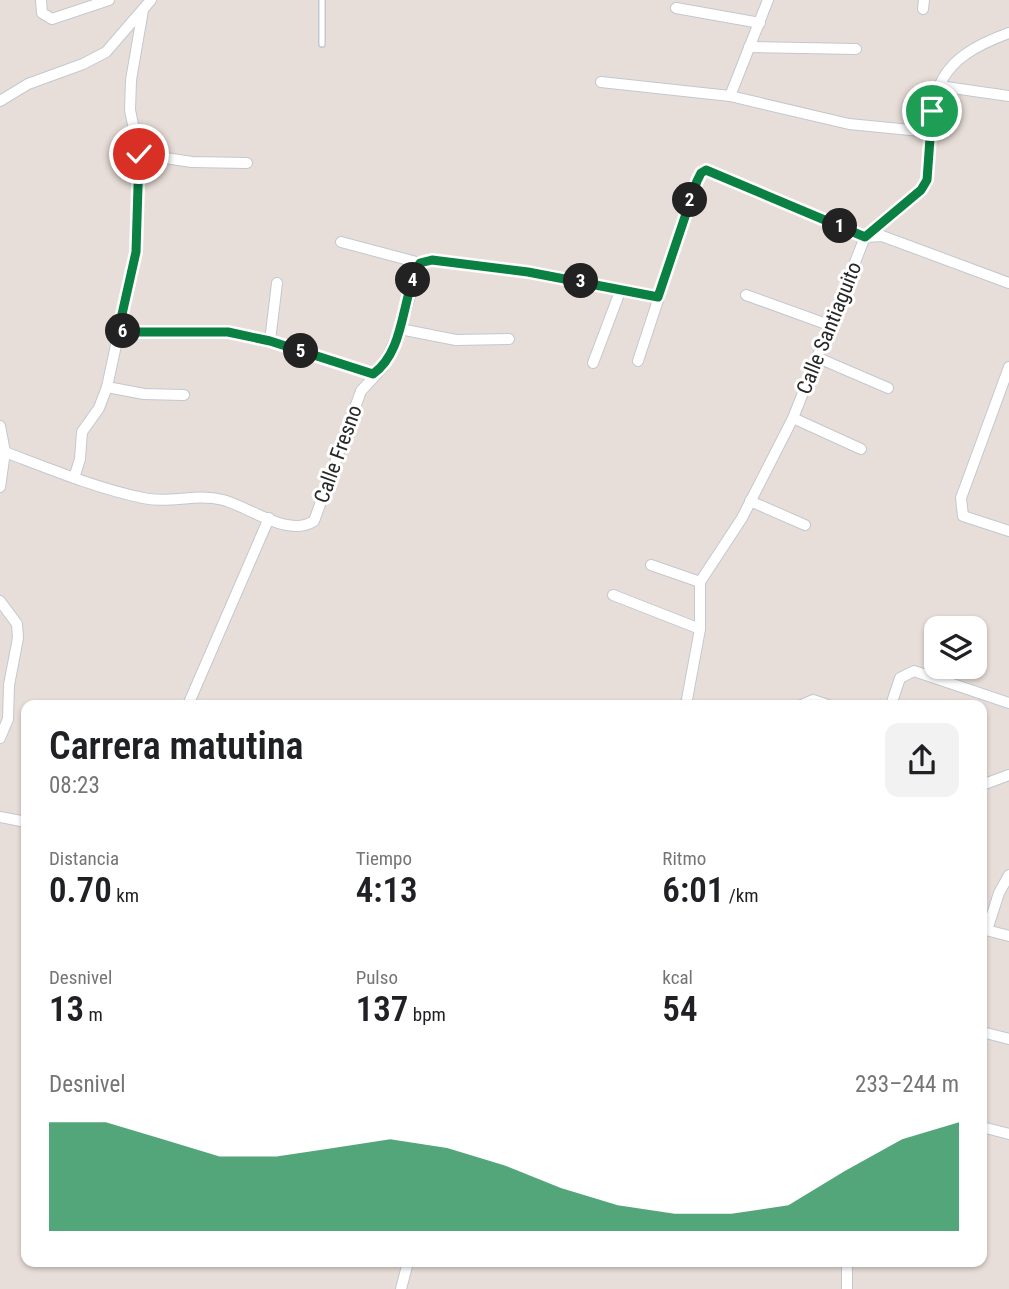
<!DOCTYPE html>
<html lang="es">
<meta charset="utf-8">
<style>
body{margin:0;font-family:"Roboto Condensed",sans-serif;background:#f2f2f2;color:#202124;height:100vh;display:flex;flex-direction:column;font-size:26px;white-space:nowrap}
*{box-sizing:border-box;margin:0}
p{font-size:23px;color:#757577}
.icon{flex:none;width:38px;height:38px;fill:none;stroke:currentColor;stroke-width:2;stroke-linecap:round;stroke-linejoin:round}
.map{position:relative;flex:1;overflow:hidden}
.side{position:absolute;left:21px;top:700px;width:966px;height:567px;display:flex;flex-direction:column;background:#fff;border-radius:14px;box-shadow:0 2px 5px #0004}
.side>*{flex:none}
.tools{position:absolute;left:924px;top:616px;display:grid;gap:14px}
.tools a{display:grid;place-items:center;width:63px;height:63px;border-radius:14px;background:#fff;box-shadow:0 2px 5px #0004;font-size:35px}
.pin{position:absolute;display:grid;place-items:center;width:60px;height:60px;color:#fff;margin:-30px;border:4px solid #fff;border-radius:50%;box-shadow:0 2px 7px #0007}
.km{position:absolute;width:35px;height:35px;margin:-18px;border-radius:50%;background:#222;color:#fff;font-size:19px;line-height:35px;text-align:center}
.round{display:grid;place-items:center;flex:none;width:74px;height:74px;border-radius:14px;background:#f2f2f2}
.headline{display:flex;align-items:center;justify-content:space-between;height:119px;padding:0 28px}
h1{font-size:38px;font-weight:600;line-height:52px}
.stats{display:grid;grid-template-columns:repeat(3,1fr);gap:10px;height:119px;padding:7px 28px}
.stats div{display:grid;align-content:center}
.stats b{font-size:35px;font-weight:600}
.stats small{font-size:19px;font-weight:400}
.stats p{font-size:19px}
.chart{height:196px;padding:14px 28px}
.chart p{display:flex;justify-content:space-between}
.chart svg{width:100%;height:126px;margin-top:7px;fill:#0b8043;opacity:.7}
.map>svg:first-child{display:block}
</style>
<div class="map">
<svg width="1009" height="1289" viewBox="0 0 1009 1289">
<rect width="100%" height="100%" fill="#e8ded9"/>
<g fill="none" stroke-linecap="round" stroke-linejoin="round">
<defs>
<path id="lane" d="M322 0V44"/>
<g id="street">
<path d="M41 0 42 13 52 19 109 0"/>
<path d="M676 8 760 23"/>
<path d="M923 9 924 0"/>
<path d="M749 47 856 49"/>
<path d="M601 82 730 96 849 124 931 132"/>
<path d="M939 86 1009 96"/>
<path d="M730 96 768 0"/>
<path d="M0 101 28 84 83 64 106 52 151 0"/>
<path d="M139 154 192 162 247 163"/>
<path d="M341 242 420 263 431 260 528 272 658 297"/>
<path d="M746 295 829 325"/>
<path d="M400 329 456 340 509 339"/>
<path d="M119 332H228L270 341 373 374"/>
<path d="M270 341 277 283"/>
<path d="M816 357 888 388"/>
<path d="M638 361 697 181 701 173 706 170 865 237 882 236 1009 283"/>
<path d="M593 363 621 289"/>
<path d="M1009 367 961 498 963 516 1009 531"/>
<path d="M107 387 144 394 184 395"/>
<path d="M793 418 861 449"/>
<path d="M0 426 5 452 0 487"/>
<path d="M5 452C50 469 96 488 143 498 170 504 196 493 223 500 250 507 288 538 314 521L361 391 383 367 400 329 420 263"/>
<path d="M74 478 80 459 82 432 99 408 107 387 136 252 139 154 130 110 131 80 143 10"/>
<path d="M750 501 805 525"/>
<path d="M651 565 700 582"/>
<path d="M700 582 742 518 793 418 865 237 921 190 927 180C934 100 923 64 1009 33"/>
<path d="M613 595 700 629"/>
<path d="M0 601 17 624 18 638 9 685 8 719 0 738"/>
<path d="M188 705 269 518"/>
<path d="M686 705 700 629V582"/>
<path d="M801 705 813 700 828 705"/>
<path d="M891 705 900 678 914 671 1009 703"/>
<path d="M982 785 1009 775"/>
<path d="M0 817 26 822"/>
<path d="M982 929 1009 936"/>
<path d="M987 930 999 893 1009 875"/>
<path d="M982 1032 1009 1039"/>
<path d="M982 1127 1009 1134"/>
<path d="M847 1262V1289"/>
<path d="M401 1289 408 1262"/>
</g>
</defs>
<use href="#lane" stroke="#c2c8d0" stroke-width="8"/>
<use href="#street" stroke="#c2c8d0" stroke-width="12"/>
<use href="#lane" stroke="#fff" stroke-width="5"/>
<use href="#street" stroke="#fff" stroke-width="10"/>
</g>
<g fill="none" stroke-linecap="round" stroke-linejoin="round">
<defs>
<path id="route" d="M139 154 136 252 118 332H228L270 341 373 374C406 351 401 296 420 263L432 260 528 272 658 297 697 181 701 173 706 170 865 237 921 190 927 180 932 111"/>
</defs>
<use href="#route" stroke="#fff" stroke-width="14"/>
<use href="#route" stroke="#0b8043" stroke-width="9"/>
</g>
<g text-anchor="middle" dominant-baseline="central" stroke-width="6" stroke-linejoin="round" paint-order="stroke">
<g font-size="21" fill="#272727" stroke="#fff">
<text transform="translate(829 328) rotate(-68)">Calle Santiaguito</text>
<text transform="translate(338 454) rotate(-70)">Calle Fresno</text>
</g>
</g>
</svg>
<div class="tools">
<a><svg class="icon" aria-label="layers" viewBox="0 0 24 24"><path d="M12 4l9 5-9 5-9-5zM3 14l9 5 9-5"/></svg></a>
</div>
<div class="pin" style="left:932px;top:111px;background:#1e9e55"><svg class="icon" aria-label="arrive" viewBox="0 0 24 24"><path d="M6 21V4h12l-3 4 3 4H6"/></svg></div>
<div class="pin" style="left:139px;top:154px;background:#d93025"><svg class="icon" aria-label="check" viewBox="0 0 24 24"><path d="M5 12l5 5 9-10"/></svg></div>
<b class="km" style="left:840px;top:226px">1</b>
<b class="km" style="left:690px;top:200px">2</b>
<b class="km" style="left:581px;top:281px">3</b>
<b class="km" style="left:413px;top:280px">4</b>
<b class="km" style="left:301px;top:351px">5</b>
<b class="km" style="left:123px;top:331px">6</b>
<section class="side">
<div class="headline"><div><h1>Carrera matutina</h1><p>08:23</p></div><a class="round"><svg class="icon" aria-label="share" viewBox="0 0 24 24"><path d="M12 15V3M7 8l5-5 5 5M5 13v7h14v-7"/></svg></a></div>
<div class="stats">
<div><p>Distancia</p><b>0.70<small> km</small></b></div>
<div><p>Tiempo</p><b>4:13</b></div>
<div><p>Ritmo</p><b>6:01<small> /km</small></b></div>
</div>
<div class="stats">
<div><p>Desnivel</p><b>13<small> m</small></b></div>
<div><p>Pulso</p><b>137<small> bpm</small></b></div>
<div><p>kcal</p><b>54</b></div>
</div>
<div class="chart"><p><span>Desnivel</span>233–244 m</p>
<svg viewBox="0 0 160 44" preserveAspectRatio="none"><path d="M0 44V6L10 6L20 12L30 18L40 18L50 15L60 12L70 15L80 21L90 29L100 35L110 38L120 38L130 35L140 23L150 12L160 6V44z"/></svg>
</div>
</section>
</div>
